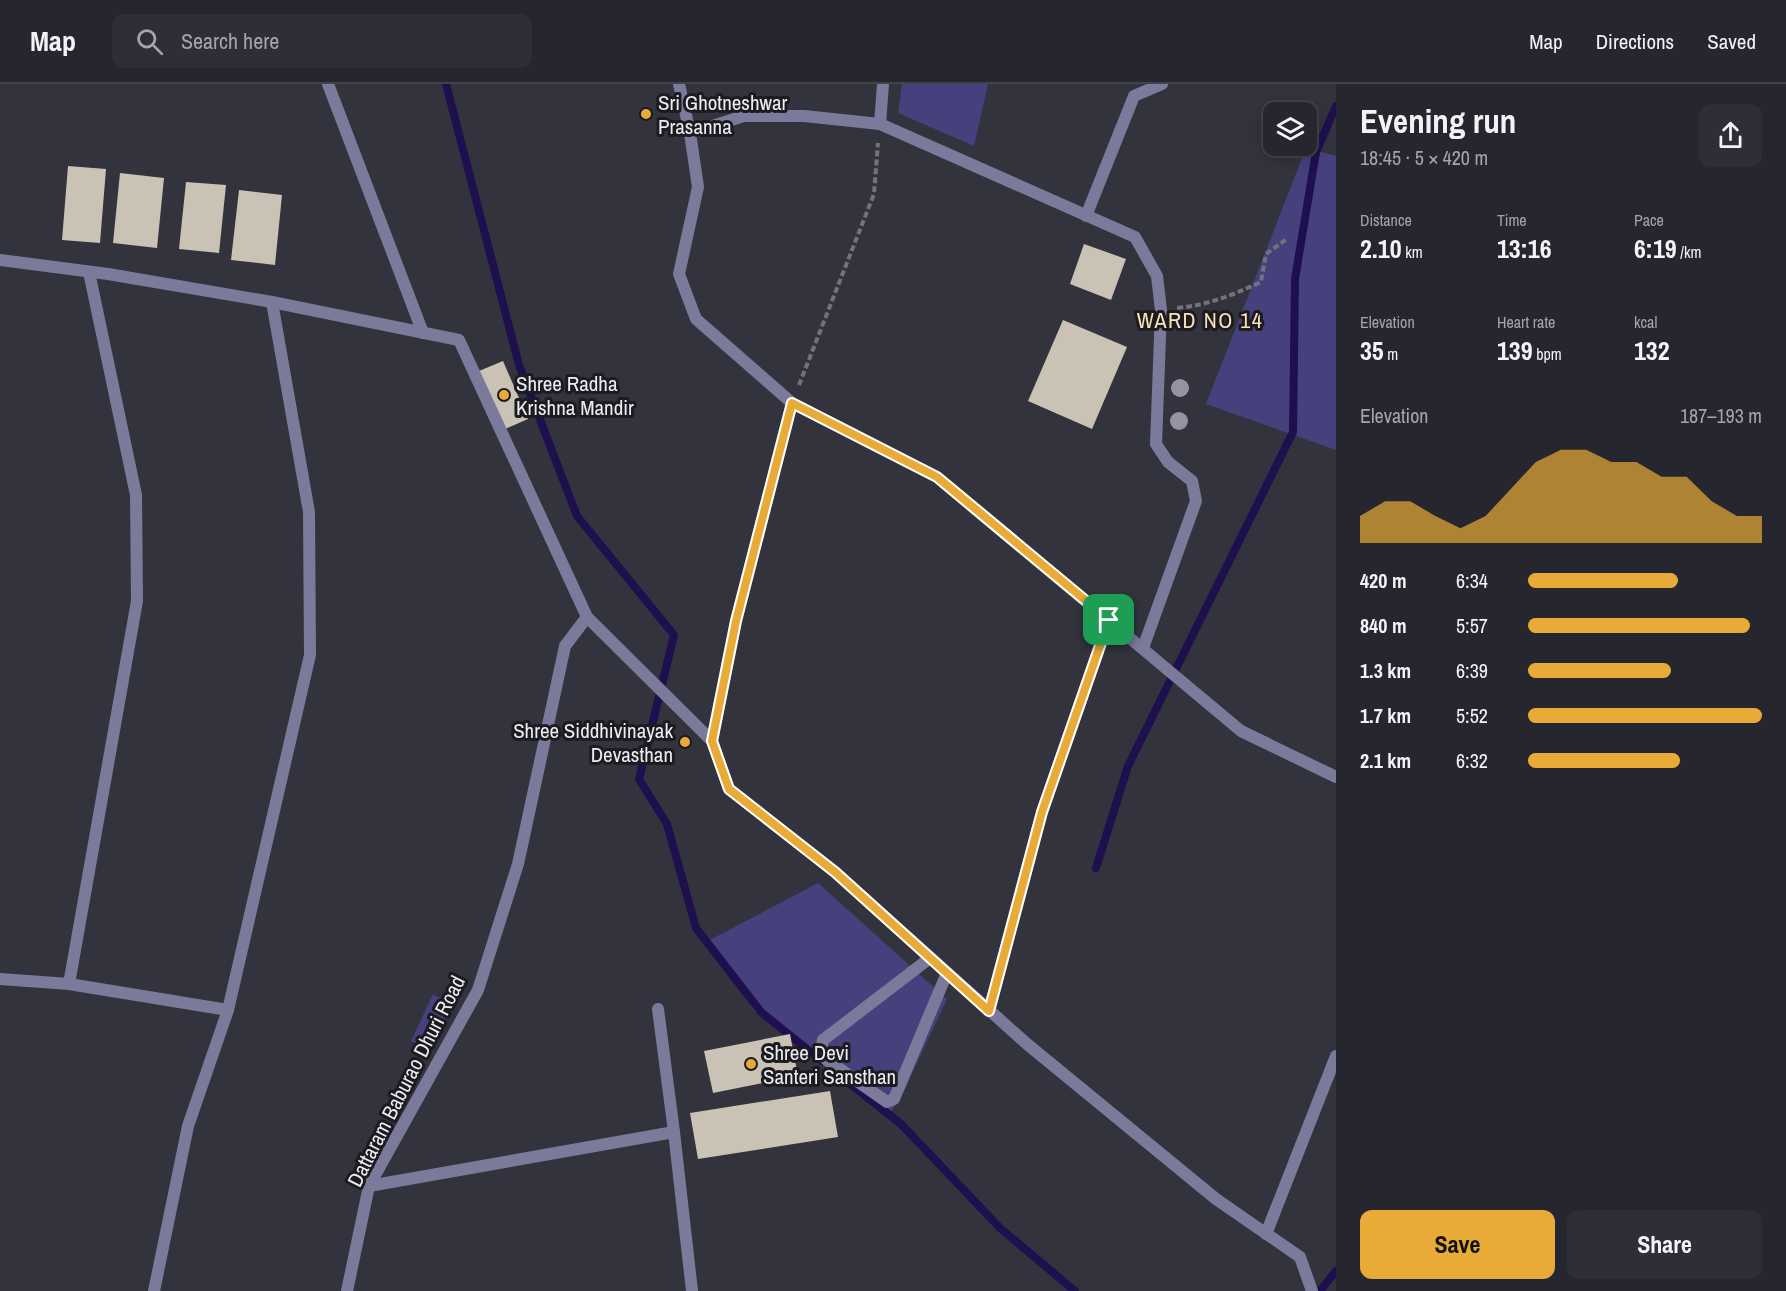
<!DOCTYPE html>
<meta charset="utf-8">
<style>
body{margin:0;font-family:"Archivo Narrow",sans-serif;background:#2e2e36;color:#f1f3f6;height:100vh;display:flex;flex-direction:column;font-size:22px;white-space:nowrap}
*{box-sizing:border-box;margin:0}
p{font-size:20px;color:#a4a5aa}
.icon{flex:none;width:33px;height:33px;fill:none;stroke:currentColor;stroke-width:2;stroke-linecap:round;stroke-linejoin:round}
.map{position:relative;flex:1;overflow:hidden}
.details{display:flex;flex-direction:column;background:#26262e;width:450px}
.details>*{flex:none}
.fabs{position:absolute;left:1263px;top:18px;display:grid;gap:12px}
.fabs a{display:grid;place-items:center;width:54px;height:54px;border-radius:12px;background:#26262e;box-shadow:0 3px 15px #0003,0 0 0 2px #42434a;font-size:30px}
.pin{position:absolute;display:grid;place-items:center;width:51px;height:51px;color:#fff;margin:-26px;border-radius:12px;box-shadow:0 3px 9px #0006}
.round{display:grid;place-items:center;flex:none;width:63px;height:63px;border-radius:12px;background:#2e2e36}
.head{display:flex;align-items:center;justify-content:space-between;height:102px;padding:0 24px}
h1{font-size:33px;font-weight:800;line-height:45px}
.figures{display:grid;grid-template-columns:repeat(3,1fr);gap:9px;height:102px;padding:6px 24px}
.figures div{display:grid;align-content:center}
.figures b{font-size:26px;font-weight:800}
.figures small{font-size:16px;font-weight:400}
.figures p{font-size:16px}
.chart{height:168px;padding:12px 24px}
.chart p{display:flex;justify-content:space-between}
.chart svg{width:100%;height:108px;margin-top:6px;fill:#e8ab37;opacity:.7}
.cta{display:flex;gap:12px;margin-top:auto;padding:12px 24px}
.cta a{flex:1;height:69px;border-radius:12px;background:#e8ab37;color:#111;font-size:24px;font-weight:800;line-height:69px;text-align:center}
.cta a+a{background:#2e2e36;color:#f1f3f6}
ul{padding:0 24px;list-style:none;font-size:20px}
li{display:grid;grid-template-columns:96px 72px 1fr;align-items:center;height:45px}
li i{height:15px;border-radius:8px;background:#e8ab37}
header{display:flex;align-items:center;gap:36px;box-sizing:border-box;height:84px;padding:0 30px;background:#26262e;border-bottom:2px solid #42434a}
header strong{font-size:28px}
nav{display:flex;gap:33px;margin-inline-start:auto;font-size:21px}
.search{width:420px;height:54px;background:#2e2e36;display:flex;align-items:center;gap:15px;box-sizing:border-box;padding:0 21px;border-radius:12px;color:#a4a5aa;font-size:22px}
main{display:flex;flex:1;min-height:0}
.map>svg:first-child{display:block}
</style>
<header>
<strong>Map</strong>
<div class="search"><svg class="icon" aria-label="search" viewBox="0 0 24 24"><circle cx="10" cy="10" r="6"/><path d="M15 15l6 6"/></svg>Search here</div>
<nav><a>Map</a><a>Directions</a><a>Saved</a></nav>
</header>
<main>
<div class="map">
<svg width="1336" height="1207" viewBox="0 0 1336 1207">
<rect width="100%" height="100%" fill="#33333e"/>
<g fill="#46417c">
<path d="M902 0H988L974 62 898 29Z"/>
<path d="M1306 64 1336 72V366L1206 320Z"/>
<path d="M818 799 947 915 901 1013 888 1032 755 928 706 858Z"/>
<path d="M433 910 452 921 427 965 411 957Z"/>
</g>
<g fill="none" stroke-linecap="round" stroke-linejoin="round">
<g stroke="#1e0f4f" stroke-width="8">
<path d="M446 0 519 281 577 432 674 551 639 695 667 740 696 844 761 928 822 977"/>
<path d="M1096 784 1128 682 1293 348 1295 195 1316 68 1336 22"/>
<path d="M843 994 901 1040 1000 1144 1075 1207"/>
<path d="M1320 1207 1336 1187"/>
</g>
</g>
<g fill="#cac2b5">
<path d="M68 82 106 85 100 159 62 156Z"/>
<path d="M120 89 164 94 157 164 113 159Z"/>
<path d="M186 98 226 101 219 169 179 165Z"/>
<path d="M239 106 282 111 275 181 231 176Z"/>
<path d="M1084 160 1126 175 1111 216 1070 200Z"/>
<path d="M1063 236 1127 263 1092 345 1028 317Z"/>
<path d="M503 277 528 335 505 345 479 287Z"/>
<path d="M790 950 798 992 713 1009 704 967Z"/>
<path d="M830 1007 838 1053 698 1075 690 1029Z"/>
</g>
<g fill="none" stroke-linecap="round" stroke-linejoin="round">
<g stroke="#72727c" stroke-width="4" stroke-dasharray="6 3" stroke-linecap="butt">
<path d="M1177 224C1209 221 1232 211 1261 198L1266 170 1288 154"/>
<path d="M799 301 874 110 878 59"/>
</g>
<path stroke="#7b7a9b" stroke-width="12" d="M930 874 823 956 820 971 887 1018 894 1015 947 889"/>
<g stroke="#7b7a9b" stroke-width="12">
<path d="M328 0 423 249"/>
<path d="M679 0 690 49"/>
<path d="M883 0 880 40 804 32H744L690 49 698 103 679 190 696 235 792 319 937 393 1241 647 1336 693"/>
<path d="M880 40 1135 153 1157 192 1161 226 1156 360 1168 378 1192 397 1196 417 1143 564"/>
<path d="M1086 132 1134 12 1162 0"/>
<path d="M0 176 108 190 272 218 459 256 587 533 712 657"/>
<path d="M792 319 736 537 712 657 729 705 835 788 1027 960 1216 1115 1300 1173 1312 1207"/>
<path d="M0 895 69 900 228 926"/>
<path d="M69 900 137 517 136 411 89 188"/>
<path d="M658 925 674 1048 692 1207"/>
<path d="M989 927 1042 728 1109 536"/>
<path d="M369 1102 674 1048"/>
<path d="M1266 1150 1336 972"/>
<path d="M154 1207 188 1042 228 926 310 571 309 428 272 218"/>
<path d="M347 1207 369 1102 478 906 518 780 565 562 587 533"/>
</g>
</g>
<g fill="#9393a3">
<circle cx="1180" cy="304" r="9"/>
<circle cx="1179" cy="337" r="9"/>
</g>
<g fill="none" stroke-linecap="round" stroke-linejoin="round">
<defs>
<path id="route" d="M792 319 937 393 1109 536 1042 728 989 927 835 788 729 705 712 657 736 537Z"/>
</defs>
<use href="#route" stroke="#fff" stroke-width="12"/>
<use href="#route" stroke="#e8ab37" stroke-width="8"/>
</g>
<g fill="#e8ab37" stroke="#1b1b20" stroke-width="2">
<circle cx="646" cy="30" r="6"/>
<circle cx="504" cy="311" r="6"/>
<circle cx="685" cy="658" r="6"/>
<circle cx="751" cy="980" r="6"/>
</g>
<g text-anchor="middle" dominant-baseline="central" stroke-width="6" stroke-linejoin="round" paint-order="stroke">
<g font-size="21" fill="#ececf3" stroke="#1b1b20" text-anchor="start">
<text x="658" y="18">Sri Ghotneshwar<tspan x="658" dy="24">Prasanna</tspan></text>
<text x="516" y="299">Shree Radha<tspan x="516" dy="24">Krishna Mandir</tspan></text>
<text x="673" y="646" text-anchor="end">Shree Siddhivinayak<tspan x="673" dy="24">Devasthan</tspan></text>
<text x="763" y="968">Shree Devi<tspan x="763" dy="24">Santeri Sansthan</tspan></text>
</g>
<g font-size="21" fill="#ececf3" stroke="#1b1b20">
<text transform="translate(406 997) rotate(-63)">Dattaram Baburao Dhuri Road</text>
</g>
<g font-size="22" letter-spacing="1.5" fill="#fae1b8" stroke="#1b1b20">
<text x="1200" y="236">WARD NO 14</text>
</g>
</g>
</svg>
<div class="fabs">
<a><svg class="icon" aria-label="layers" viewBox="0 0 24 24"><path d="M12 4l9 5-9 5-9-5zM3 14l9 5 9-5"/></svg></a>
</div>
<div class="pin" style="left:1109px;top:536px;background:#1e9e55"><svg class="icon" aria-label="arrive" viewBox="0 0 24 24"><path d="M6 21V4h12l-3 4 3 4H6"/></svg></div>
</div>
<section class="details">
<div class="head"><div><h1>Evening run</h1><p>18:45 · 5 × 420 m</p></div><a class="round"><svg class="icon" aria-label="share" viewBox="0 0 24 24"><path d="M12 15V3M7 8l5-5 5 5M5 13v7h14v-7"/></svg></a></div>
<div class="figures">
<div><p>Distance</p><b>2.10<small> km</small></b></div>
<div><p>Time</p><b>13:16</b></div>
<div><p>Pace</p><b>6:19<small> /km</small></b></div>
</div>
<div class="figures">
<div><p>Elevation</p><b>35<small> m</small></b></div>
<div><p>Heart rate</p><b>139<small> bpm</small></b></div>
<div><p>kcal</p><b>132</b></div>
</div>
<div class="chart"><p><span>Elevation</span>187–193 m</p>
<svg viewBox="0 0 160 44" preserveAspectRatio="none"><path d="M0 44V33L10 27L20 27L30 33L40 38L50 33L60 22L70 11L80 6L90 6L100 11L110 11L120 17L130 17L140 27L150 33L160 33V44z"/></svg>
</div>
<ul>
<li><b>420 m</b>6:34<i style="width:64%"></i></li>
<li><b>840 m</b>5:57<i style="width:95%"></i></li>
<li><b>1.3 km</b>6:39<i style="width:61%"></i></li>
<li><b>1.7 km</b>5:52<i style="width:100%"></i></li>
<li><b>2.1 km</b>6:32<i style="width:65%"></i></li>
</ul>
<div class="cta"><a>Save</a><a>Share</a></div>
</section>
</main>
